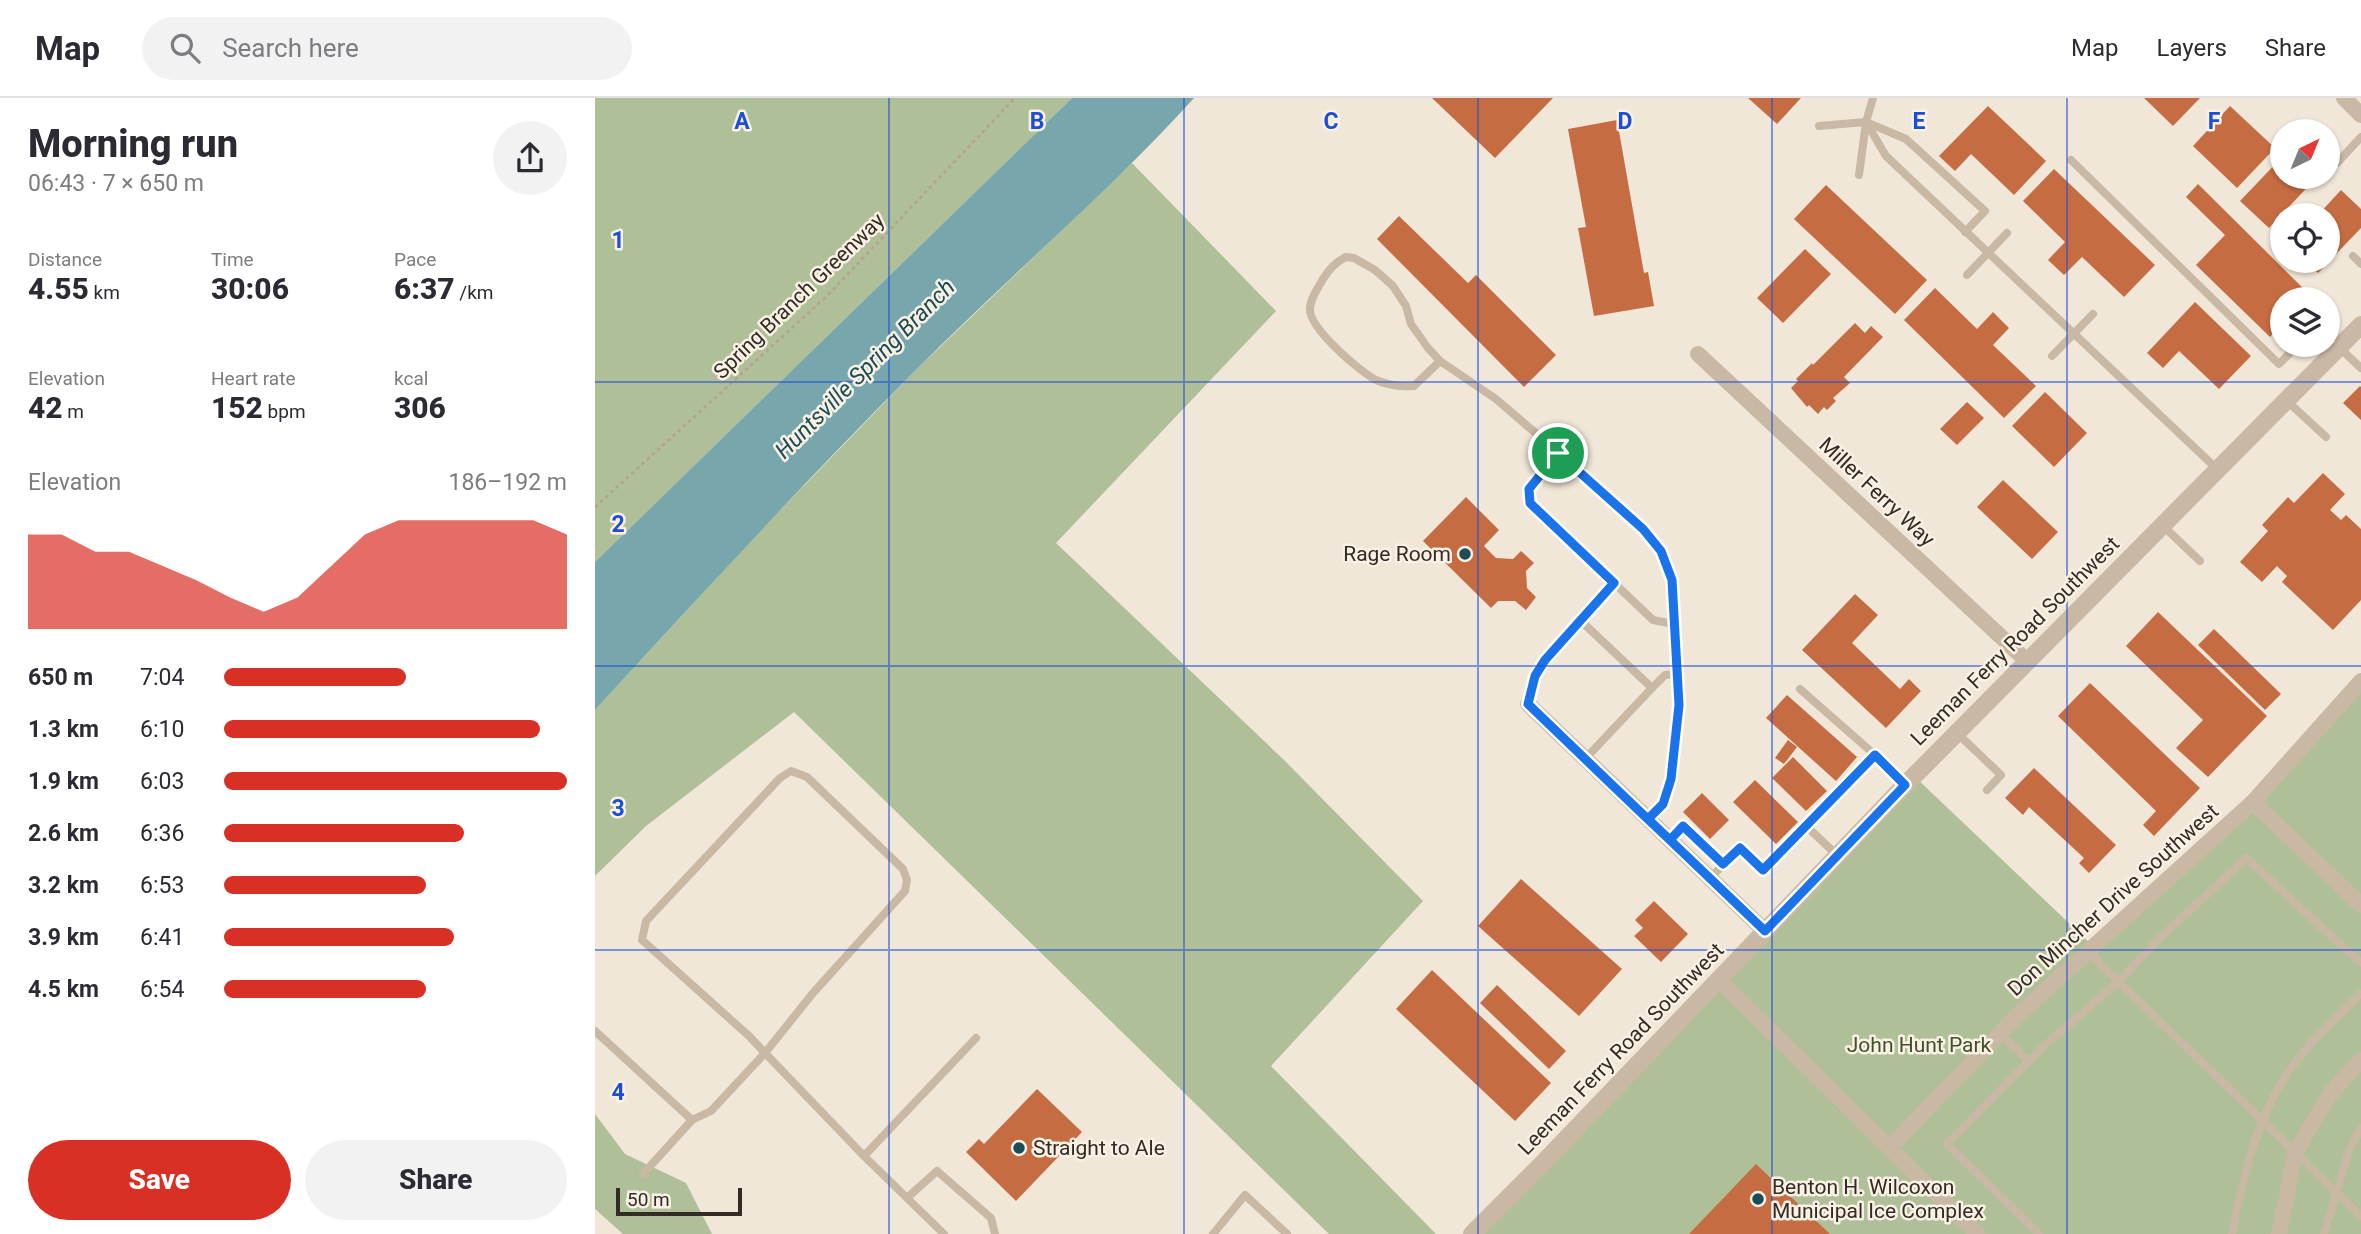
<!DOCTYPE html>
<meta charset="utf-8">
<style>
body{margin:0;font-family:Roboto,sans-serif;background:#f2f2f3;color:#2b2b33;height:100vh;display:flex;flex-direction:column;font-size:26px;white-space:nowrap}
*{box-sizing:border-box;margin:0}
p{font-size:23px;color:#7c7c81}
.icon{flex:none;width:38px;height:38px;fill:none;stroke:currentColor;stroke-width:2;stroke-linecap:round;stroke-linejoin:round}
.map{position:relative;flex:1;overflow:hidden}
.panel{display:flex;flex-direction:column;background:#fff;width:595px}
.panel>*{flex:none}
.needle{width:46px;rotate:43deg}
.tools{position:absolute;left:1675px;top:21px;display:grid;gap:14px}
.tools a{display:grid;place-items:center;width:70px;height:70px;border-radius:50%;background:#fff;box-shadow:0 2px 5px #0004;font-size:35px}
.scale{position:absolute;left:21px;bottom:18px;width:126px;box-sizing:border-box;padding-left:7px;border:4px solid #342b26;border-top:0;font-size:19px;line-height:24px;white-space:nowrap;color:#342b26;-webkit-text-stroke:5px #f9f1e4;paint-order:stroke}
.pin{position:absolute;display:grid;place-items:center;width:60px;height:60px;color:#fff;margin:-30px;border:4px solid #fff;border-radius:50%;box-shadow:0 2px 7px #0007}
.round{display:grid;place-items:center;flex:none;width:74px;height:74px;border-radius:37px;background:#f2f2f3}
.summary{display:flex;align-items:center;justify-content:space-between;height:119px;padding:0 28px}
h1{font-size:38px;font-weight:800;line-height:52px}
.stats{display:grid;grid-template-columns:repeat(3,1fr);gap:10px;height:119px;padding:7px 28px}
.stats div{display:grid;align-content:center}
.stats b{font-size:30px;font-weight:800}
.stats small{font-size:19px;font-weight:400}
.stats p{font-size:19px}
.chart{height:196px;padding:14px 28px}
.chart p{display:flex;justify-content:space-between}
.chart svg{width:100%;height:126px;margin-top:7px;fill:#d93025;opacity:.7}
.cta{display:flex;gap:14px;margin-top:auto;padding:14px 28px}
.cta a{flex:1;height:80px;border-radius:42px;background:#d93025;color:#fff;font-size:28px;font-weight:800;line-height:80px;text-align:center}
.cta a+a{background:#f2f2f3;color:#2b2b33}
ul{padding:0 28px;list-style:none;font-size:23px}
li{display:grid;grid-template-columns:112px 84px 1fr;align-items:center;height:52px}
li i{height:18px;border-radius:9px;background:#d93025}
header{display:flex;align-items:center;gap:42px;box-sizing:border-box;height:98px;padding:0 35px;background:#fff;border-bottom:2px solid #e1e1e2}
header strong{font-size:33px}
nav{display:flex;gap:38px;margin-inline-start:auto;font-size:24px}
.search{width:490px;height:63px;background:#f2f2f3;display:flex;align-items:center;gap:18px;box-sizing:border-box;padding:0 24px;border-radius:38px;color:#7c7c81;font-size:26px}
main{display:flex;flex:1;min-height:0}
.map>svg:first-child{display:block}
</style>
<header>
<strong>Map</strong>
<div class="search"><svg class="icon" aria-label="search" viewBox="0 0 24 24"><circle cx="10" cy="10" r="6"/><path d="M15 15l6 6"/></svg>Search here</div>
<nav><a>Map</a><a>Layers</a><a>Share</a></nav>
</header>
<main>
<section class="panel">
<div class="summary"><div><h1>Morning run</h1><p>06:43 · 7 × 650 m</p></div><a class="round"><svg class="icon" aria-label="share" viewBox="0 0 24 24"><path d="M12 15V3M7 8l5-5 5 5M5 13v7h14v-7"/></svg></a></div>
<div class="stats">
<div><p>Distance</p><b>4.55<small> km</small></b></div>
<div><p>Time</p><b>30:06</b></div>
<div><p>Pace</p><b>6:37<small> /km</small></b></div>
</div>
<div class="stats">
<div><p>Elevation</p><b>42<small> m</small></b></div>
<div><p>Heart rate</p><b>152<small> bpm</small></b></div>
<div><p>kcal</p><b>306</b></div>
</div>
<div class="chart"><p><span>Elevation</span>186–192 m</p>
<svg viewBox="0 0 160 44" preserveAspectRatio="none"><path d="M0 44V11L10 11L20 17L30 17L40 22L50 27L60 33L70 38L80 33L90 22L100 11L110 6L120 6L130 6L140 6L150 6L160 11V44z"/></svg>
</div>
<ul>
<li><b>650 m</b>7:04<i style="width:53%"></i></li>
<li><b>1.3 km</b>6:10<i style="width:92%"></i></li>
<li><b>1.9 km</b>6:03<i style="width:100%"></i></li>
<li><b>2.6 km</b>6:36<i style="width:70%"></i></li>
<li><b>3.2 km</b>6:53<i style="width:59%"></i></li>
<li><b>3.9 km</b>6:41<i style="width:67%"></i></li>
<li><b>4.5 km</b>6:54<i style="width:59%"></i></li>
</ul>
<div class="cta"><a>Save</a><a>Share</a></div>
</section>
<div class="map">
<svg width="1766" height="1136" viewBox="0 0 1766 1136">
<rect width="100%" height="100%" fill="#f1e7d8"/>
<g fill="#afbf98">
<path d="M0 0H477L0 464Z"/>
<path d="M537 65 681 213 461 445 690 663 828 803 676 968 841 1136H734L199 614 51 728 0 778V612L168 430 320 273Z"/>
<path d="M1766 583V1136H874L1319 678 1499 849 1658 704Z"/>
<path d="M0 1016 30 1056 91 1085 117 1136H28L0 1111Z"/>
</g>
<path fill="#77a7ad" d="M477 0H599C511 97 411 181 319 274 210 383 105 498 0 612V464Z"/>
<g fill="#c56c42">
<path d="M837 0H958L900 60Z"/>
<path d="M1153 0H1206L1182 26Z"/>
<path d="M1549 0H1605L1578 28Z"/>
<path d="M1393 8 1451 63 1419 97 1376 56 1360 73 1344 58Z"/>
<path d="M1635 8 1680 50 1642 90 1598 48Z"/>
<path d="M1022 22 1049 175 1053 174 1059 208 999 218 983 130 991 129 973 31Z"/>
<path d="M1687 59V79H1722L1674 130 1645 103Z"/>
<path d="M1459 71 1560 167 1529 199 1487 159 1469 177 1453 162 1470 144 1428 103Z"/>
<path d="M1603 86 1715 197 1711 201H1687V226L1675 239 1601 167 1630 137 1591 99Z"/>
<path d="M1231 87 1332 182 1300 216 1199 121Z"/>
<path d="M1746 92 1766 111V130L1723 175 1710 163H1732V117H1723Z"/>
<path d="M804 118 873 185 881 177 961 257 929 289 782 141Z"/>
<path d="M1210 151 1236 176 1188 225 1162 200Z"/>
<path d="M1340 190 1382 231 1398 214 1414 230 1398 247 1441 288 1409 320 1309 222Z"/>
<path d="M1600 204 1656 258 1624 291 1584 253 1568 270 1552 255Z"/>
<path d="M1260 225 1270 235 1276 228 1288 239 1249 279 1255 285 1238 300 1241 303 1232 312 1229 309 1223 316 1214 307 1212 309 1196 290 1203 283 1201 281 1217 265 1218 267Z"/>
<path d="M1765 288 1766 289V322L1748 305Z"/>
<path d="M1450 294 1492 335 1459 369 1417 328Z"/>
<path d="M1372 304 1389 320 1362 347 1345 331Z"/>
<path d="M1728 375 1750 396 1735 412 1746 422 1751 417 1766 431V502L1738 532 1687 484 1692 478 1682 468 1667 484 1645 464 1673 433 1667 427 1693 399 1699 405Z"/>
<path d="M1408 382 1463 434 1437 461 1382 409Z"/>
<path d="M871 399 904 432 889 448 901 460 918 461 926 453 939 465 931 473 932 490 941 499 931 512 920 503H903L896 510 828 443Z"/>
<path d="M1260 496 1283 517 1257 545 1305 591 1314 581 1326 593 1291 630 1207 552Z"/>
<path d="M1563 514 1672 618 1613 679 1581 650 1608 622 1531 548Z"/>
<path d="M1619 531 1686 596 1670 612 1603 547Z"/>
<path d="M1495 585 1605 690 1559 738 1548 727 1561 713 1463 618Z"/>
<path d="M1192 597 1262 659 1241 683 1171 620Z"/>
<path d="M1193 642 1202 649 1189 666 1180 660Z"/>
<path d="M1198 659 1232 693 1211 713 1177 680Z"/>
<path d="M1439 670 1521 747 1494 775 1484 765 1489 760 1434 709 1428 717 1410 700Z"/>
<path d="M1160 682 1203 724 1181 746 1138 704Z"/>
<path d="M1107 695 1134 722 1115 741 1088 714Z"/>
<path d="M926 781 1027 871 984 918 883 828Z"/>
<path d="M1059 803 1093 836 1066 864 1039 838 1048 830 1040 822Z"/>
<path d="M837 872 956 985 920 1023 801 911Z"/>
<path d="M902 887 971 953 954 971 885 905Z"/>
<path d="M442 991 487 1034 421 1103 371 1054 384 1041 389 1046Z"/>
<path d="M1161 1066 1235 1136H1094Z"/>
</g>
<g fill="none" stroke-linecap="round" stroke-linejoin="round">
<path stroke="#b4a28f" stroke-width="2.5" stroke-dasharray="3.5 3.5" stroke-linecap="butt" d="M0 409 232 198 420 0"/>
<g stroke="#c8b8a4" stroke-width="8">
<path d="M1271 24 1291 58 1622 371"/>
<path d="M1224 28 1271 24 1311 41 1390 113 1370 134"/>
<path d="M1476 62 1684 266 1703 247"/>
<path d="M1742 65 1766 39"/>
<path d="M1264 77 1271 24 1278 0"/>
<path d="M1758 158 1766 166"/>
<path d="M1372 177 1412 135"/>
<path d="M1732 238 1766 270"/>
<path d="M1457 258 1498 216"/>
<path d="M845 263 819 288C806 289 793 287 781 282 765 274 714 230 715 211 715 201 723 190 728 181 734 171 740 164 751 159L759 160 780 172 798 188 811 208 816 226 833 250 845 263 901 301 1017 401 1048 431 1066 453 1077 482 1084 607 1076 681 1068 706 1053 721"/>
<path d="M1692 303 1731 339"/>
<path d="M963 355 934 391 935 405 1058 522 1079 526"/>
<path d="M1567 427 1605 463"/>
<path d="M985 522 1057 590 990 661"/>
<path d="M1057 590 1070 577 1082 576"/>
<path d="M1205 591 1280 657 1310 687"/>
<path d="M933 606 940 578 950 562 1019 485"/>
<path d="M1362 635 1406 677 1392 692"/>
<path d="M1211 728 1242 757"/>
<path d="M1075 742 1088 728 1128 766"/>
<path d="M1115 780 1145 750 1168 772 1280 657"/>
<path d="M1493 854 1766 1118"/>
<path d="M0 933 97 1022 116 1013 170 955 218 895 310 793 312 782 308 771 212 679 196 673 185 680 51 823 47 842 154 938 170 955 269 1058 349 1136"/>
<path d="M1405 936 1434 963"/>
<path d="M269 1058 381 940"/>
<path d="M48 1076 97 1022"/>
<path d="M312 1100 342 1073 396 1120 400 1136"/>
<path d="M618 1136 650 1097 692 1136"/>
<path d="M1444 1136 1352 1046 1448 949 1524 883 1566 839 1651 760 1766 865"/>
<path d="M1637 1136C1647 1082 1663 1015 1696 970 1714 944 1744 918 1766 895"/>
<path d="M1729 1136 1755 1050 1766 1030"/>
</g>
<g stroke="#c8b8a4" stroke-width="16">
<path d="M1749 0 1766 17"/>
<path d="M1103 256 1433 564"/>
<path d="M933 606 1170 833"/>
<path d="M1658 704 1766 807"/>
<path d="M1124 882 1382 1136"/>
<path d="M1295 1049 1422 918 1658 704 1766 583"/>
<path d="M1684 1136 1700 1055 1735 996 1766 962"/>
</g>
<path stroke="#c8b8a4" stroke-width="18" d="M877 1136 945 1068 1319 678 1766 227"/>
</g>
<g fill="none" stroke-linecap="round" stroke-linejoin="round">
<defs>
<path id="route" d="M963 355 1048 431 1066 453 1077 482 1084 607 1076 681 1068 706 1053 721 1170 833 1310 687 1280 657 1168 772 1145 750 1128 766 1088 728 1075 742C1027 697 980 651 933 606L940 578 950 562 1019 485 935 405 934 391 963 355"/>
</defs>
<use href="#route" stroke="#fff" stroke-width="14"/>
<use href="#route" stroke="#1a73e8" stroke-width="9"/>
</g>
<path fill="none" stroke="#1d4ed8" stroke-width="2" stroke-opacity="0.55" d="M294 0V1136M589 0V1136M883 0V1136M1177 0V1136M1472 0V1136M0 284H1766M0 568H1766M0 852H1766"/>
<g fill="#1c4c55" stroke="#f9f1e4" stroke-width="2.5">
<circle cx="870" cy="456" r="7"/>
<circle cx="424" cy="1050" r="7"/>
<circle cx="1163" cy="1101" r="7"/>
</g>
<g text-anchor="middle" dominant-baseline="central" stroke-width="5" stroke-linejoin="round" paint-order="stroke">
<g font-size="21" fill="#342b26" stroke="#f9f1e4">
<text transform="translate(204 198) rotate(-44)">Spring Branch Greenway</text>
<text transform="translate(1282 394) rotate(43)">Miller Ferry Way</text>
<text transform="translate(1420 543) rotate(-45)">Leeman Ferry Road Southwest</text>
<text transform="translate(1518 802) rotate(-42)">Don Mincher Drive Southwest</text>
<text transform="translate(1026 951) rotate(-46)">Leeman Ferry Road Southwest</text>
</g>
<g font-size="21" fill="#342b26" stroke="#f9f1e4" text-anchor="start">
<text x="856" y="456" text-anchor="end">Rage Room</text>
<text x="438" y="1050">Straight to Ale</text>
<text x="1177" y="1089">Benton H. Wilcoxon<tspan x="1177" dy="24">Municipal Ice Complex</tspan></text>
</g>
<g font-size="21" fill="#40522a" stroke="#f9f1e4">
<text x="1324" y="947">John Hunt Park</text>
</g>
<g font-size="23" font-style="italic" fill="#1c4c55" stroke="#f9f1e4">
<text transform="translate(270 271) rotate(-45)">Huntsville Spring Branch</text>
</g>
</g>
<g font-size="23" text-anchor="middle" font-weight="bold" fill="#1d4ed8" stroke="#f9f1e4" stroke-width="5" stroke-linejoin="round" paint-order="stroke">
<text x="147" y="31">A</text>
<text x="442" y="31">B</text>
<text x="736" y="31">C</text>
<text x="1030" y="31">D</text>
<text x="1324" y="31">E</text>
<text x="1619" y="31">F</text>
<text x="23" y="150">1</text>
<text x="23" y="434">2</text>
<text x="23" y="718">3</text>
<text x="23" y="1002">4</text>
</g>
</svg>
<div class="tools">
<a><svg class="needle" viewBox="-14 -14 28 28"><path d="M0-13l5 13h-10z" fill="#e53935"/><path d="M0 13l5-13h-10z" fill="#7c7c81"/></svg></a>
<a><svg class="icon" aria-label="locate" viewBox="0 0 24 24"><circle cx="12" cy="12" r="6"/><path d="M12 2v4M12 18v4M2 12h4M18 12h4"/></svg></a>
<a><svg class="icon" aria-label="layers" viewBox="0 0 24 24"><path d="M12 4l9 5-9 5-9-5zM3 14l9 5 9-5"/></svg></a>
</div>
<div class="scale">50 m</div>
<div class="pin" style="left:963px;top:355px;background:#1e9e55"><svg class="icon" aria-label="arrive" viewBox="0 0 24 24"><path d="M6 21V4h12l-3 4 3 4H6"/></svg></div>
</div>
</main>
